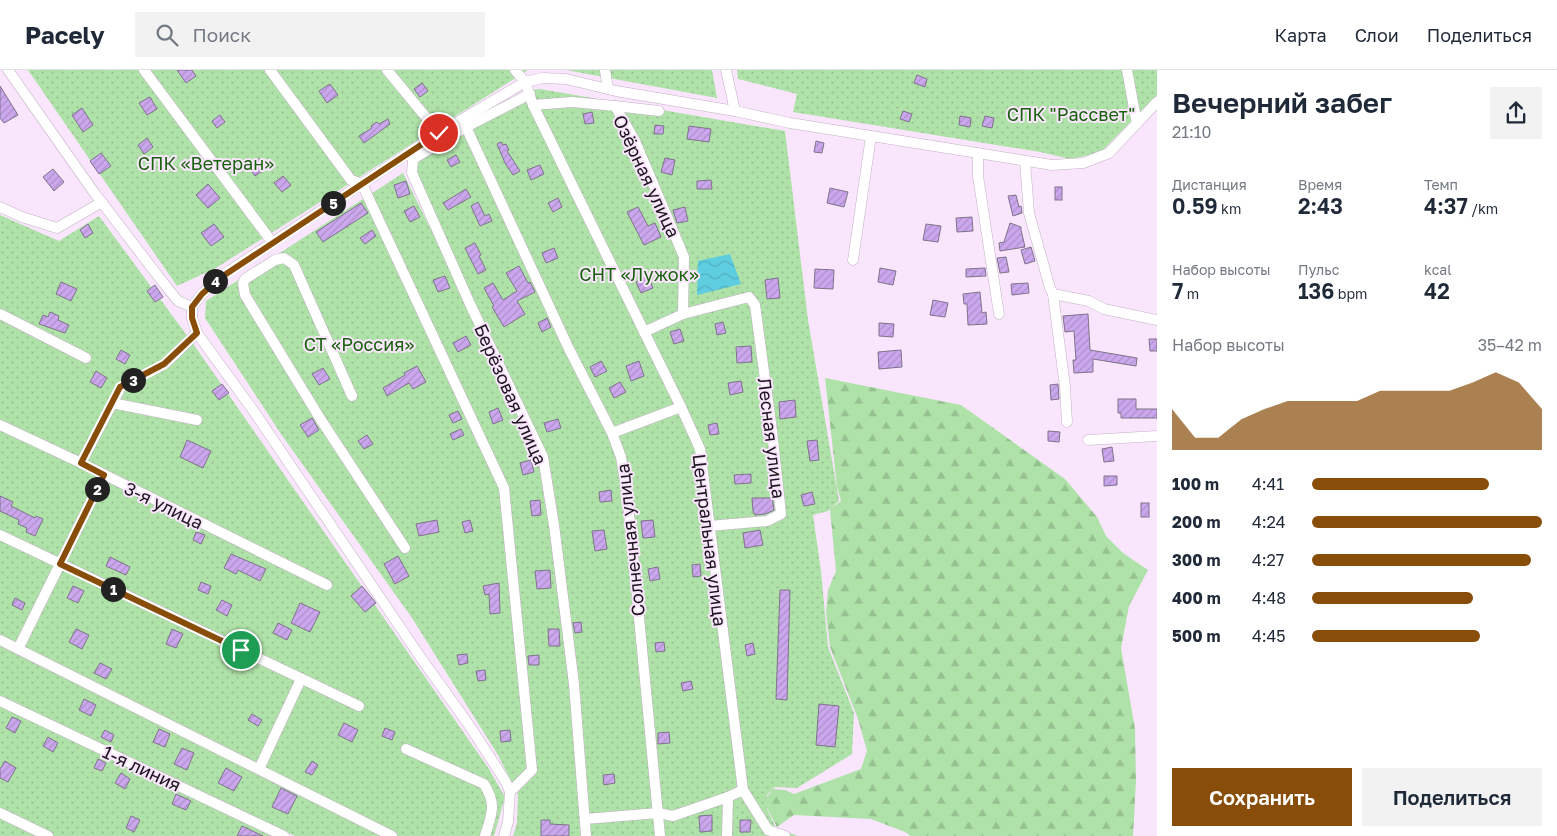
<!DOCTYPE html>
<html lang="ru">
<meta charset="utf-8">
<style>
body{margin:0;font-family:"Golos Text",sans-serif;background:#f2f2f3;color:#1f2937;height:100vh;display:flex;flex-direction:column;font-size:19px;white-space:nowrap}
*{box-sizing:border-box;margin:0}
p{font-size:16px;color:#747a83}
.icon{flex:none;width:28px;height:28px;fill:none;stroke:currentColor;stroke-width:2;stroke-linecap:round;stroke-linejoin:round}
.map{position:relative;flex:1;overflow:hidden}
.sheet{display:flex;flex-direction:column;background:#fff;width:400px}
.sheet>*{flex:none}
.pin{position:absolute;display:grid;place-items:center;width:42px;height:42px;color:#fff;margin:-21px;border:2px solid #fff;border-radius:50%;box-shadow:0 1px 5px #0007}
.km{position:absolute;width:25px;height:25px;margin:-12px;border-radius:50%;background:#222;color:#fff;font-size:14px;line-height:25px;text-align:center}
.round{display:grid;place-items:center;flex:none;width:52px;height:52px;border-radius:0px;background:#f2f2f3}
.overview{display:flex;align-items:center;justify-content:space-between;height:85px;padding:0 15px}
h1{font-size:28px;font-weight:600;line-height:38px}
.stats{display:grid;grid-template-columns:repeat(3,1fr);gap:8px;height:85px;padding:5px 15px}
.stats div{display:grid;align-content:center}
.stats b{font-size:21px;font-weight:600}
.stats small{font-size:14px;font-weight:400}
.stats p{font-size:14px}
.chart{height:140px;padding:10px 15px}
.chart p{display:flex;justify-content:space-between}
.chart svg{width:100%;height:90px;margin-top:5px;fill:#894d0a;opacity:.7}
.primary-button{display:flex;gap:10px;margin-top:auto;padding:10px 15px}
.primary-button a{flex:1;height:58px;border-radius:0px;background:#894d0a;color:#fff;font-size:20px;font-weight:600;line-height:58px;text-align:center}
.primary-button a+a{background:#f2f2f3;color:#1f2937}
ul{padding:0 15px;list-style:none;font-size:16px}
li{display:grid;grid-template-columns:80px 60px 1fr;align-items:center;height:38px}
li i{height:12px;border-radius:6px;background:#894d0a}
header{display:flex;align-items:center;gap:30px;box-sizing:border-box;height:70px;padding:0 25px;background:#fff;border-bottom:1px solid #e0e1e3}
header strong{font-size:24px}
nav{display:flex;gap:28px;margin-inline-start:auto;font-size:18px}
.search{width:350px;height:45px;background:#f2f2f3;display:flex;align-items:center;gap:12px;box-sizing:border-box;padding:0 18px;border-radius:0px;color:#747a83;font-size:19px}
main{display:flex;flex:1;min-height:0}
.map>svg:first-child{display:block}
</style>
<header>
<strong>Pacely</strong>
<div class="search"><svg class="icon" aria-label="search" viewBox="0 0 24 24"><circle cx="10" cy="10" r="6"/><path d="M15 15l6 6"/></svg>Поиск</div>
<nav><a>Карта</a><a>Слои</a><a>Поделиться</a></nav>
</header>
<main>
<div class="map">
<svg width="1157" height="766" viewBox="0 0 1157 766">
<defs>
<pattern id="forest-firs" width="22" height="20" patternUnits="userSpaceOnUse" patternTransform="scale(1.25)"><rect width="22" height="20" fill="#afe2a8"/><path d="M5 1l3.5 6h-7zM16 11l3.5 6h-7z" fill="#96c190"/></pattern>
<pattern id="park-dots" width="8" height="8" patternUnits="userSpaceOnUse" patternTransform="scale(1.25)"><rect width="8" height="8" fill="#afe2a8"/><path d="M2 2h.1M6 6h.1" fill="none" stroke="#96c190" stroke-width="1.8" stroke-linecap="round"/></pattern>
<pattern id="water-waves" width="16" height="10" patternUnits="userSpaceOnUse" patternTransform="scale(1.25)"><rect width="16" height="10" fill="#5ecde0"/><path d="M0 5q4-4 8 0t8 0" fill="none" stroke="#51afc0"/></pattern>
<pattern id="building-hatch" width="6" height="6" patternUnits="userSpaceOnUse" patternTransform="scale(1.25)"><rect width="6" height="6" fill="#cba7ed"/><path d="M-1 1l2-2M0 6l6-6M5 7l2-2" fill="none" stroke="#ae8fcb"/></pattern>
</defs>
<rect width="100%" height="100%" fill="#f9e5fc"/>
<path fill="url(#forest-firs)" d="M825 308 961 335 1065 409 1097 447 1106 466 1123 483 1148 500 1129 536 1121 578 1135 659 1136 710 1133 766H911L905 762 871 749 794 745 777 757 767 738V727L773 719 785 720 794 724 861 699 867 681 858 649 830 577 826 542 828 520 836 501 830 439 841 431 837 417Z"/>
<g fill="url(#park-dots)">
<path d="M28 0H528L216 198 177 216Z"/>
<path d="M566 0H712L717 28Z"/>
<path d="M737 0H1157V25L1100 83 1070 89 1040 82 793 42 797 24 738 9Z"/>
<path d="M540 19 785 61 808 250 839 431 828 441 813 445 821 501 828 577 854 643 852 684 797 718 775 717 767 725V739L776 758 798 766H587L548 391 410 96 528 20Z"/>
<path d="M403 103 489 277 543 392 578 666 581 766H513L517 753 518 725 498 685 412 548 281 364 205 248 206 231Z"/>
<path d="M0 145 59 171 99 146 194 275 489 699 505 727 494 766H295L0 627Z"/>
<path d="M0 634 281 766H0Z"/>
</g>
<path fill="url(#water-waves)" d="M730 184 741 214 697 225 698 191Z"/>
<g fill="url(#building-hatch)" stroke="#7e738a">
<path d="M177 0H192L196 6 186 13Z"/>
<path d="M917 5 927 9 925 17 914 13Z"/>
<path d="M422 13 428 21 420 27 414 19Z"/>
<path d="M330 14 338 25 327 33 319 21Z"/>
<path d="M0 16 18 45 4 53 0 48Z"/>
<path d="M150 27 157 39 147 45 139 33Z"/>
<path d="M82 38 93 55 83 62 72 45Z"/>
<path d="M903 41 912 44 909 52 900 49Z"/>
<path d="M592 42 594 53 585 54 583 44Z"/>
<path d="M220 45 225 52 217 58 212 51Z"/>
<path d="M960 46 971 48 970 57 959 55Z"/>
<path d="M985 46 994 48 992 58 982 56Z"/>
<path d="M388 49 390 54 364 73 359 66 372 58 371 56 377 52 379 54Z"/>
<path d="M655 55 664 56 663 64H654Z"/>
<path d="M689 56 711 59 709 72 687 69Z"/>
<path d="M147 68 153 77 144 84 138 75Z"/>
<path d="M816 71 824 73 822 83 814 82Z"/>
<path d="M501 72 503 75 506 74 509 80 507 81 520 101 513 105 505 93 497 74Z"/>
<path d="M101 83 111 96 99 104 90 91Z"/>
<path d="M456 85 460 92 451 97 447 90Z"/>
<path d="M260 88 267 98 255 106 248 96Z"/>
<path d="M665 88 675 90 672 105 661 102Z"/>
<path d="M540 95 544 104 531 110 527 100Z"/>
<path d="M53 99 64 112 54 121 43 107Z"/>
<path d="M283 106 291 115 282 122 274 113Z"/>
<path d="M711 110 712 119H697V111Z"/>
<path d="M406 111 410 124 398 128 394 115Z"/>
<path d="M208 114 220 128 208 138 196 125Z"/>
<rect x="1055" y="117" width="7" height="13"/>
<path d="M830 118 848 122 844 137 827 133Z"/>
<path d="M466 119 471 127 448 140 443 133Z"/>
<path d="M1016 125 1019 137 1021 136 1022 143 1013 146 1008 126Z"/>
<path d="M558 128 562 137 553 142 548 133Z"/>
<path d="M478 132 485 146 489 144 492 151 480 156 471 136Z"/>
<path d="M361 133 368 143 323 172 316 162Z"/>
<path d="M414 136 420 147 410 152 404 141Z"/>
<path d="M638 137 648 156 655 153 661 167 644 175 627 142Z"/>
<path d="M685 137 688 151 677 153 673 140Z"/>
<path d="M972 147 973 161 957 162 956 148Z"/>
<path d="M1010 153 1021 157V160L1025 177 1000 181 999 173 1004 172Z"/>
<path d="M88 154 93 163 85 168 80 160Z"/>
<path d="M214 154 224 167 211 176 201 163Z"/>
<path d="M926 154 941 156 938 172 923 170Z"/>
<path d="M372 160 376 166 365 174 360 168Z"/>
<path d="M475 173 481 185 479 186 486 200 478 204 465 178Z"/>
<path d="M1031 177 1035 191 1025 194 1021 180Z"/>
<path d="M554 178 558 188 546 193 542 183Z"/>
<path d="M1006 187 1009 202 1000 203 997 188Z"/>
<path d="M519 196 528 213 530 212 535 222 517 231 525 244 504 257 492 237 494 236 484 218 493 213 503 230 517 221 506 203Z"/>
<path d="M880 198 896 201 893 215 878 212Z"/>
<path d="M985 198 986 206 966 207V199Z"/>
<path d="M815 199 834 200 833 219 814 218Z"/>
<path d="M445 206 450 218 438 222 433 210Z"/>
<path d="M648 206 653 218 641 223 636 212Z"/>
<path d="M778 208 780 228 767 229 765 210Z"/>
<path d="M61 212 77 219 71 231 56 224Z"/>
<path d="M1028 213 1029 223 1012 225 1011 214Z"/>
<path d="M155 215 163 227 155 232 147 221Z"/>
<path d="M980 222 982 243 986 242 987 254 968 255 967 234H964L963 224Z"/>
<path d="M933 230 948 233 945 247 930 245Z"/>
<path d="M50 242 59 246 58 250 69 255 65 263 39 254 43 245 48 247Z"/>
<path d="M1088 244 1090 280 1137 288 1136 296 1093 289V302L1074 303 1073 290H1076L1074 261 1065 262 1063 246Z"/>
<path d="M547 248 551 257 542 262 538 253Z"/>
<path d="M723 252 726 263 717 265 715 254Z"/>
<path d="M879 253 894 254 893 267 879 266Z"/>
<path d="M680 259 684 271 674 274 670 262Z"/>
<path d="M466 266 471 275 458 282 453 273Z"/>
<path d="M1149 269H1157V281H1150Z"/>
<path d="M751 276 752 292 737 293 736 277Z"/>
<path d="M121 280 130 285 125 294 116 289Z"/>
<path d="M901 280 902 297 879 299 878 282Z"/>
<path d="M601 291 607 301 595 307 590 297Z"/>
<path d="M639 291 644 306 631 311 626 296Z"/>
<path d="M417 296 426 312 413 319 409 313 387 326 383 318 405 305 404 303Z"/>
<path d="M323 298 330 309 319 315 312 304Z"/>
<path d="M96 301 107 308 101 318 90 312Z"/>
<path d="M741 311 743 322 730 325 728 313Z"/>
<path d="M620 312 626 322 614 328 609 318Z"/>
<path d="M222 314 229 323 219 330 212 321Z"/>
<path d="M1058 314 1059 329 1051 330 1050 315Z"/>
<path d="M1118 329H1136V339H1157V348H1121V343H1118Z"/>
<path d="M795 330 796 347 780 349 779 332Z"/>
<path d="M498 338 503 350 493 354 489 342Z"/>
<path d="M458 341 462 349 453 353 449 345Z"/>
<path d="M312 348 319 360 308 367 300 355Z"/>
<path d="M558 349 561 358 547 362 544 353Z"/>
<path d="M717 353 719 364 710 365 708 355Z"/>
<path d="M461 359 464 365 453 370 450 364Z"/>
<path d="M1048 361 1060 362 1059 372 1048 371Z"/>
<path d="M367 365 373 374 364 379 358 371Z"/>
<path d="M187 370 211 381 203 398 180 387Z"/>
<path d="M817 370 819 390 810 391 807 371Z"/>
<path d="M1112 377 1114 391 1104 392 1102 379Z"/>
<path d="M531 390 534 402 523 405 520 393Z"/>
<path d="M751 404V413L735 414 734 405Z"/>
<path d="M1104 406H1117V415L1104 416Z"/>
<path d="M611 420 612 431 600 432 599 422Z"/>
<path d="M812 422 815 434 804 436 801 425Z"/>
<path d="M0 426 13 432 11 436 35 448 36 446 43 449 35 466 26 462 27 458 18 454 19 450 0 441Z"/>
<path d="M752 428H772L774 440 765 444 755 445 753 441Z"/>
<path d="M540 430 541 445 532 446 530 431Z"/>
<rect x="1141" y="433" width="8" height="14"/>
<path d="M437 450 439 462 419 466 416 454Z"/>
<path d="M470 450 473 461 465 463 462 452Z"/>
<path d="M653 450 655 467 643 468 641 451Z"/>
<path d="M604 460 607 479 595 481 592 461Z"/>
<path d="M760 460 763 475 745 478 743 463Z"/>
<path d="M196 462 205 465 201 474 193 470Z"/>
<path d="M231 484 266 499 260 511 238 500 236 504 224 498Z"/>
<path d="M398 486 409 506 395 514 384 494Z"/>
<path d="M110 487 130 497 126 505 106 496Z"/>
<path d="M700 494 701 506 693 507 692 495Z"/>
<path d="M658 497 660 509 650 511 648 499Z"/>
<path d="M550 500 551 518 537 519 535 501Z"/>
<path d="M201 512 211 516 208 524 198 520Z"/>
<path d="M499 513 500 543 490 544 489 524 485 525 483 516Z"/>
<path d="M73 516 84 521 78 533 67 528Z"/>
<path d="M362 516 376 533 365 542 351 526Z"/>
<path d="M780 520H790L787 630 776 629Z"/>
<path d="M15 528 25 533 22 540 12 535Z"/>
<path d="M222 530 232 535 227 546 216 540Z"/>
<path d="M300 533 320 542 310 562 291 553Z"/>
<path d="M581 552 582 562 575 563 573 553Z"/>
<path d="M278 553 292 560 287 570 273 563Z"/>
<path d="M76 559 89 565 82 579 69 572Z"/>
<path d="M172 559 183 564 176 578 166 574Z"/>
<path d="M548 559H559L560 576H549Z"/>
<path d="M664 572 665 581 656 582 655 573Z"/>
<path d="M753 573 755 584 747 586 745 575Z"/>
<path d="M467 584 468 593 459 595 457 585Z"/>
<path d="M539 585V595H529L528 586Z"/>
<path d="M100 593 112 599 106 609 94 603Z"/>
<path d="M485 600 486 610 478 611 476 601Z"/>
<path d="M691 611 693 619 683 621 681 613Z"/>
<path d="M84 629 96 635 91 646 79 640Z"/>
<path d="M819 634 839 636 835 677 816 675Z"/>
<path d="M252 644 262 650 258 656 248 650Z"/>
<path d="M12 647 21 651 15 663 6 658Z"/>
<path d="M344 653 358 660 352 672 338 665Z"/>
<path d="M385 658 395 662 392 670 382 666Z"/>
<path d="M159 659 170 664 165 677 153 672Z"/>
<path d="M105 660 114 665 111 672 101 667Z"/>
<path d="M510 660 511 671 501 672 500 661Z"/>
<path d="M669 662 670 673 658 674V663Z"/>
<path d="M48 667 58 673 53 682 43 676Z"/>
<path d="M182 678 194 683 187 700 174 694Z"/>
<path d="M98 689 106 693 102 701 94 698Z"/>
<path d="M5 691 16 698 8 712 0 708V699Z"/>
<path d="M312 691 318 695 312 705 305 702Z"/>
<path d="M226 698 242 707 234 721 218 713Z"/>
<path d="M121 703 130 709 125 719 115 713Z"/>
<path d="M614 704 615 713 604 715 603 705Z"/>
<path d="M281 718 297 726 288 744 272 737Z"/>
<path d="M176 724 191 731 186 740 172 734Z"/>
<path d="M712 745V761L700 762 699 746Z"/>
<path d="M131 746 140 750 134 762 126 758Z"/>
<path d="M541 750H550V754L569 755V766H541Z"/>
<path d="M740 750H751L750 762H740Z"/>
<path d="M242 756 263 766H237Z"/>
</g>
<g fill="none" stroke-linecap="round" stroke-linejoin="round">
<defs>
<g id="minor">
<path d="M8 0 93 121 158 206 178 231 192 237"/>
<path d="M144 0 272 172"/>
<path d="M270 0 351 110 362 114 504 418 532 700 510 722"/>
<path d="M387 0 439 63"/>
<path d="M515 0 525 12 533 35 681 337 700 379 743 720 768 760 785 766"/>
<path d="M605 0 608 19"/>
<path d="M726 0 735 41"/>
<path d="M1127 0 1137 54"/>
<path d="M530 24 466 57 413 89 412 103 470 234 543 387 554 455 574 614 586 766"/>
<path d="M533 35 572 32 615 36 635 71 684 187 683 244 644 262"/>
<path d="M615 36 659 41"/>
<path d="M466 57 569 279 612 363 621 387 627 423 660 766"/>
<path d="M978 83V106L999 244"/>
<path d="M1025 91 1029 143 1050 218 1053 224 1089 231 1104 239 1157 250"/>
<path d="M0 137 22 147 57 158 102 132"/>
<path d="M853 190 871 66"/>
<path d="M1053 224 1065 317 1067 352"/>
<path d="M0 244 86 288"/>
<path d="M683 244 749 227 755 235 772 361 781 444 767 451 709 456"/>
<path d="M352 326 294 195 284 188 275 190 245 209 243 213 245 225 321 350 405 478"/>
<path d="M112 333 197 350"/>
<path d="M0 355 81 393 327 515"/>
<path d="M612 363 681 337"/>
<path d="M1088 370 1157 366"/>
<path d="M81 393 121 317 165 294 197 263"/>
<path d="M0 465 359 636"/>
<path d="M0 570 392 766"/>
<path d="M18 579 104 405"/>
<path d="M0 631 284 766"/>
<path d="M406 679 484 714C497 735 492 743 485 766"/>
<path d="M259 699 301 609"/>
<path d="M0 743 48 766"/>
<path d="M585 749 658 743 673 746 728 727 743 720"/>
<path d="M504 766 508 752 510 722 506 712 469 655 421 588 255 343 197 263 192 248V237L202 224 220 207 439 63 525 12 543 8 566 9 616 21 735 41 790 53 1052 95 1083 93 1109 83 1157 32"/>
<path d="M727 766 728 727"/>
</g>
</defs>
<use href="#minor" stroke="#c3b0c5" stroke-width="11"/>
<use href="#minor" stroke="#fff" stroke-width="10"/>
</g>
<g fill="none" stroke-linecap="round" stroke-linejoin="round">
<defs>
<path id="route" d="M241 580 60 494 104 405 81 393 120 317 164 294 197 263 192 248V237L202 224 220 208 439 63"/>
</defs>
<use href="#route" stroke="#fff" stroke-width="10"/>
<use href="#route" stroke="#894d0a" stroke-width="6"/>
</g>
<g text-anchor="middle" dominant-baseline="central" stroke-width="4" stroke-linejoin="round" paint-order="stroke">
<g font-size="18" fill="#18610c" stroke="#f9e5fc">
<text x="1071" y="44">СПК "Рассвет"</text>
<text x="206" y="93">СПК «Ветеран»</text>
<text x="639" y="204">СНТ «Лужок»</text>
<text x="359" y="274">СТ «Россия»</text>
</g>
<g font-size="18" fill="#1c151d" stroke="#f9e5fc">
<text transform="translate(647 106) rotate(65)">Озёрная улица</text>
<text transform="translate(511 324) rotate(66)">Берёзовая улица</text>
<text transform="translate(772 368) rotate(83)">Лесная улица</text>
<text transform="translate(164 435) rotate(26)">3-я улица</text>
<text transform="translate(630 470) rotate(-96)">Солнечная улица</text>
<text transform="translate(710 470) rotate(83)">Центральная улица</text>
<text transform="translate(142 698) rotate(25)">1-я линия</text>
</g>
</g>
</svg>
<div class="pin" style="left:241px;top:580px;background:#1e9e55"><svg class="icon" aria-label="arrive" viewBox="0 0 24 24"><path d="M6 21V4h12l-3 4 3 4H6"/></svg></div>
<div class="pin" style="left:439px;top:63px;background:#d93025"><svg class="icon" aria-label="check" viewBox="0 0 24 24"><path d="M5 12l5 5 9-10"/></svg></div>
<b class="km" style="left:113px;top:519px">1</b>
<b class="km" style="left:97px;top:419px">2</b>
<b class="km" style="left:133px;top:310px">3</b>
<b class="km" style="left:215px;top:211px">4</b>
<b class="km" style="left:333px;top:133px">5</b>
</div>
<section class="sheet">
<div class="overview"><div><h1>Вечерний забег</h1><p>21:10</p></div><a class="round"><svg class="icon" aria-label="share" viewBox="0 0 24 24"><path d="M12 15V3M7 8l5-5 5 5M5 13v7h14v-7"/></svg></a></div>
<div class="stats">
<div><p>Дистанция</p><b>0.59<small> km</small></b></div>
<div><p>Время</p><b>2:43</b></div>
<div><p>Темп</p><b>4:37<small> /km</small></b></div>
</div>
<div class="stats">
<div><p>Набор высоты</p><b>7<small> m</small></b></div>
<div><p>Пульс</p><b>136<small> bpm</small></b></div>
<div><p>kcal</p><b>42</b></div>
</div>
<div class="chart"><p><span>Набор высоты</span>35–42 m</p>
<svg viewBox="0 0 160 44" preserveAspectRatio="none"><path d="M0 44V24L10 38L20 38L30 29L40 24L50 20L60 20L70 20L80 20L90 15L100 15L110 15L120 15L130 11L140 6L150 11L160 24V44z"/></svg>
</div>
<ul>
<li><b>100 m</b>4:41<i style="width:77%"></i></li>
<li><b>200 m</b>4:24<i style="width:100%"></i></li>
<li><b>300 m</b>4:27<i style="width:95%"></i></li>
<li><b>400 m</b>4:48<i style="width:70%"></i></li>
<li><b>500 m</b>4:45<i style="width:73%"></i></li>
</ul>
<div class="primary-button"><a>Сохранить</a><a>Поделиться</a></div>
</section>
</main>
